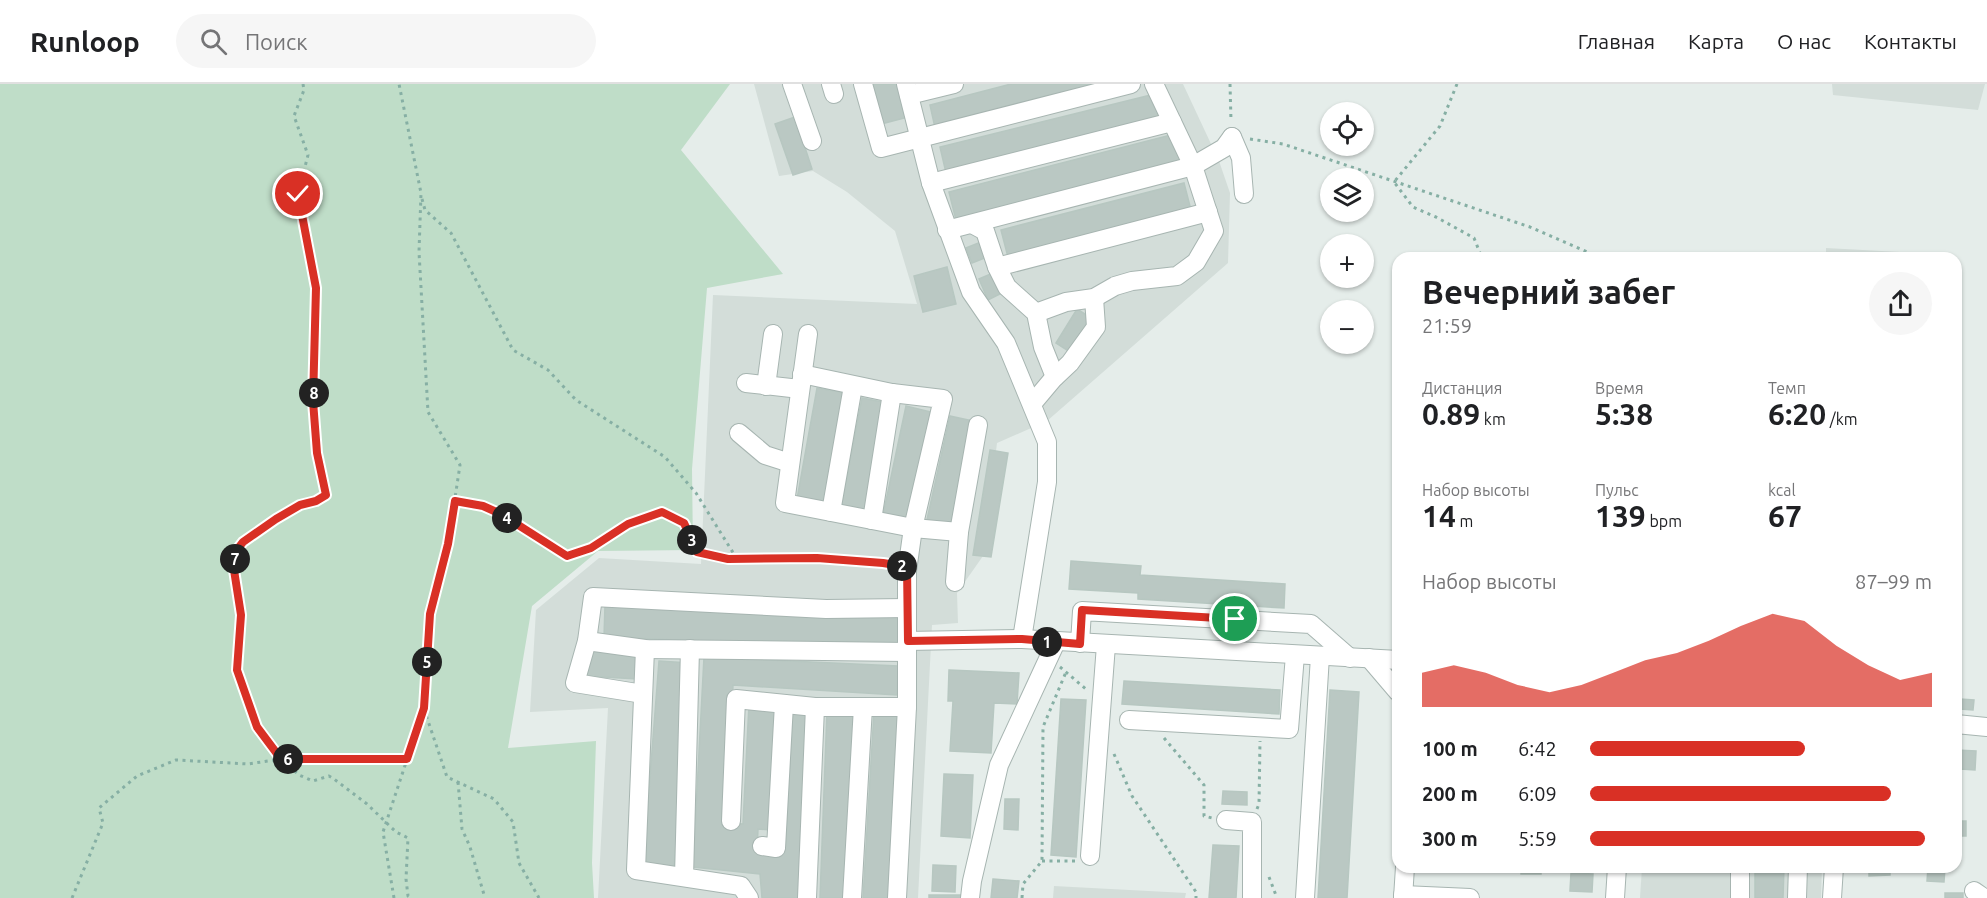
<!DOCTYPE html>
<html lang="ru">
<meta charset="utf-8">
<style>
body{margin:0;font-family:Ubuntu,sans-serif;background:#f6f6f6;color:#202124;height:100vh;display:flex;flex-direction:column;font-size:22px;white-space:nowrap}
*{box-sizing:border-box;margin:0}
p{font-size:20px;color:#757577}
.icon{flex:none;width:33px;height:33px;fill:none;stroke:currentColor;stroke-width:2;stroke-linecap:round;stroke-linejoin:round}
.map{position:relative;flex:1;overflow:hidden}
.side{position:absolute;left:1392px;top:168px;width:570px;height:621px;display:flex;flex-direction:column;background:#fff;border-radius:18px;box-shadow:0 2px 4px #0004}
.side>*{flex:none}
.tools{position:absolute;left:1320px;top:18px;display:grid;gap:12px}
.tools a{display:grid;place-items:center;width:54px;height:54px;border-radius:50%;background:#fff;box-shadow:0 2px 4px #0004;font-size:30px}
.pin{position:absolute;display:grid;place-items:center;width:51px;height:51px;color:#fff;margin:-26px;border:3px solid #fff;border-radius:50%;box-shadow:0 2px 6px #0007}
.km{position:absolute;width:30px;height:30px;margin:-15px;border-radius:50%;background:#222;color:#fff;font-size:16px;line-height:30px;text-align:center}
.round{display:grid;place-items:center;flex:none;width:63px;height:63px;border-radius:32px;background:#f6f6f6}
.headline{display:flex;align-items:center;justify-content:space-between;height:102px;padding:0 30px}
h1{font-size:33px;font-weight:700;line-height:45px}
.stats{display:grid;grid-template-columns:repeat(3,1fr);gap:9px;height:102px;padding:6px 30px}
.stats div{display:grid;align-content:center}
.stats b{font-size:30px;font-weight:700}
.stats small{font-size:16px;font-weight:400}
.stats p{font-size:16px}
.chart{height:168px;padding:12px 30px}
.chart p{display:flex;justify-content:space-between}
.chart svg{width:100%;height:108px;margin-top:6px;fill:#d93025;opacity:.7}
ul{padding:0 30px;list-style:none;font-size:20px}
li{display:grid;grid-template-columns:96px 72px 1fr;align-items:center;height:45px}
li i{height:15px;border-radius:8px;background:#d93025}
header{display:flex;align-items:center;gap:36px;box-sizing:border-box;height:84px;padding:0 30px;background:#fff;border-bottom:2px solid #e0e0e0}
header strong{font-size:28px}
nav{display:flex;gap:33px;margin-inline-start:auto;font-size:21px}
.search{width:420px;height:54px;background:#f6f6f6;display:flex;align-items:center;gap:15px;box-sizing:border-box;padding:0 21px;border-radius:33px;color:#757577;font-size:22px}
.map>svg:first-child{display:block}
</style>
<header>
<strong>Runloop</strong>
<div class="search"><svg class="icon" aria-label="search" viewBox="0 0 24 24"><circle cx="10" cy="10" r="6"/><path d="M15 15l6 6"/></svg>Поиск</div>
<nav><a>Главная</a><a>Карта</a><a>О нас</a><a>Контакты</a></nav>
</header>
<div class="map">
<svg width="1987" height="814" viewBox="0 0 1987 814">
<rect width="100%" height="100%" fill="#e5edea"/>
<g fill="#d3ddd9">
<path d="M754 0H1183L1219 77 1230 109 1228 179 1047 337 997 359 983 472 957 509 958 539 932 541 918 814H598L608 624 530 628 536 526 599 474 701 480 713 211 917 220 895 147 847 108 813 87 779 92Z"/>
<path d="M1832 0H1985L1978 26 1833 11Z"/>
<path d="M1826 164 1937 170V174H1826Z"/>
<path d="M1642 783H1822L1821 814H1640Z"/>
<path d="M1054 802 1186 809 1185 814H1053Z"/>
</g>
<path fill="#bfddc8" d="M0 0H730L681 66 783 190 707 204 692 385 693 466 598 467 532 522 508 664 596 657 592 779 594 814H0Z"/>
<g fill="#bac8c3" stroke="#b7c7c1" stroke-width="1.5">
<path d="M871 0H904L912 32 881 40Z"/>
<path d="M1011 0H1126L936 48 930 21Z"/>
<path d="M1155 10 1162 39 947 93 940 63Z"/>
<path d="M795 33 812 85 793 91 775 40Z"/>
<path d="M1175 50 1183 81 957 140 949 108Z"/>
<path d="M1184 99 1192 130 1009 177 1001 146Z"/>
<path d="M981 158 987 173 972 179 966 164Z"/>
<path d="M947 183 956 220 923 228 914 192Z"/>
<path d="M993 189 1002 209 988 216 979 195Z"/>
<path d="M1077 225 1091 234 1070 268 1056 259Z"/>
<path d="M817 304 846 309 826 421 797 415Z"/>
<path d="M862 314 888 319 868 428 841 423Z"/>
<path d="M906 322 935 329 912 437 883 431Z"/>
<path d="M950 332 978 338 954 446 926 440Z"/>
<path d="M990 366 1008 369 991 473 973 471Z"/>
<path d="M1071 477 1141 482 1140 491 1285 500 1284 524 1138 515V509L1069 505Z"/>
<path d="M605 521 901 533 900 565 604 553Z"/>
<path d="M586 565 640 568 638 595 585 592Z"/>
<path d="M704 573 898 582 897 611 733 601 726 739 743 740 749 620 777 621 771 746 758 745 757 766 785 765 793 624H811L803 814H762L760 790 693 783Z"/>
<path d="M659 577 689 579 674 785 643 783Z"/>
<path d="M949 586 1019 589 1017 620 994 619 991 669 950 667 953 617H948Z"/>
<path d="M1124 597 1280 606 1279 630 1122 620Z"/>
<path d="M1330 606 1359 608 1347 814H1318Z"/>
<path d="M1061 615 1086 616 1076 773 1051 771Z"/>
<path d="M1960 615 1974 616 1973 626 1960 625Z"/>
<path d="M827 627 856 628 849 814H820Z"/>
<path d="M874 628 901 629 891 814H863Z"/>
<path d="M1956 666 1976 667 1975 686 1960 685 1959 695H1956Z"/>
<path d="M944 690 973 691 970 754 941 752Z"/>
<path d="M1223 707 1247 708V721L1222 720Z"/>
<path d="M1005 715H1019L1018 746 1004 745Z"/>
<rect x="1956" y="737" width="10" height="15"/>
<path d="M1213 761 1239 762 1236 814H1209Z"/>
<path d="M933 781 956 782 955 808 932 807Z"/>
<path d="M1437 783H1458V788L1437 786Z"/>
<path d="M1490 783H1511V787L1490 786Z"/>
<rect x="1521" y="783" width="20" height="7"/>
<path d="M1755 783H1784L1783 814H1755Z"/>
<path d="M1869 783H1890V791L1869 792Z"/>
<path d="M1928 783H1945L1944 798 1927 797Z"/>
<path d="M1571 789 1593 790 1592 808 1570 807Z"/>
<path d="M993 795 1019 797 1017 814H991Z"/>
<rect x="1945" y="809" width="18" height="5"/>
<rect x="929" y="811" width="34" height="3"/>
</g>
<g fill="none" stroke-linecap="round" stroke-linejoin="round">
<defs>
<g id="minor">
<path d="M792 0 812 57"/>
<path d="M831 0 834 10"/>
<path d="M863 0 881 64 1131 0"/>
<path d="M906 0 931 99 971 208 1006 259 1047 358V398L1022 555"/>
<path d="M909 11 954 0"/>
<path d="M1232 53 1241 74 1244 110"/>
<path d="M931 99 1172 38"/>
<path d="M972 140 985 147 997 183 1007 203 1036 229 1043 263 1055 293"/>
<path d="M947 146 1193 82 1224 64 1232 53"/>
<path d="M997 183 1208 128"/>
<path d="M1036 229 1066 218 1094 214 1115 202 1132 197 1177 192 1196 178 1214 147 1193 82 1154 0"/>
<path d="M808 250 785 419 913 444 959 448"/>
<path d="M802 290 892 309 943 315 913 444 907 487V623L897 814"/>
<path d="M746 299 800 305"/>
<path d="M766 302 773 250"/>
<path d="M1032 320 1053 295 1070 279 1096 243 1094 214"/>
<path d="M739 349 765 371 790 379"/>
<path d="M831 428 853 302"/>
<path d="M872 436 892 309"/>
<path d="M955 498 959 448 978 341"/>
<path d="M587 557 645 565 907 568"/>
<path d="M907 557 1022 555 1398 576"/>
<path d="M1080 559 1082 527 1311 540 1350 574"/>
<path d="M645 565 636 786 741 802 749 814"/>
<path d="M1369 574 1398 608"/>
<path d="M643 610 575 599 587 557 593 513 826 525 907 524"/>
<path d="M1129 636 1289 645 1295 571"/>
<path d="M1956 640 1987 643"/>
<path d="M1226 736 1252 738V814"/>
<path d="M731 737 736 615 815 623H907"/>
<path d="M762 762 776 764 784 620"/>
<path d="M1090 772 1106 561"/>
<path d="M684 793 690 565"/>
<path d="M1974 807 1984 814"/>
<path d="M1403 811 1470 814"/>
<path d="M807 814 815 623"/>
<path d="M852 814 863 623"/>
<path d="M970 814 972 797 999 681 1056 558"/>
<path d="M1305 814 1320 572"/>
<path d="M1403 814 1405 783"/>
<path d="M1615 814 1617 783"/>
<path d="M1740 814V783"/>
<path d="M1797 814 1798 783"/>
<path d="M1832 814 1834 783"/>
</g>
</defs>
<use href="#minor" stroke="#a7b5b1" stroke-width="20"/>
<g stroke="#86afa4" stroke-width="3" stroke-dasharray="3 4.5" stroke-linecap="butt">
<path d="M303 0 304 6 294 32 308 71 298 110 316 204 313 317 317 369 326 411 316 417 291 426 243 458 236 467 234 486 241 531 237 586 257 643 281 675 299 691 313 697 329 692 334 695 367 720 396 748 408 754 406 795 408 812 411 814"/>
<path d="M1230 0 1231 37"/>
<path d="M1457 0 1440 42 1394 98 1413 123 1436 133 1474 154 1482 174"/>
<path d="M1250 55 1283 60 1530 143 1601 174"/>
<path d="M422 115 425 126 451 149 513 266 548 286 576 316 665 373 696 409 737 475"/>
<path d="M455 417 483 422 501 430 567 472 591 464 628 440 662 428 684 439 697 468 728 475 817 474 893 480"/>
<path d="M1060 583 1087 606"/>
<path d="M424 625 447 693 494 715 513 738 519 779 539 814"/>
<path d="M1164 654 1204 701V732L1212 734"/>
<path d="M1114 670 1132 712 1196 808V814"/>
<path d="M458 698 462 745 470 763 485 814"/>
<path d="M1257 725 1259 720 1260 657"/>
<path d="M1042 777H1077"/>
<path d="M1269 793 1277 814"/>
<path d="M72 814 103 739 99 724 137 692 176 676 248 680 281 675H407"/>
<path d="M394 814 383 748 424 624 430 530 448 460 460 381 428 328 419 168 421 109 399 0"/>
<path d="M1022 814 1023 800 1042 777 1043 643 1066 588"/>
</g>
<use href="#minor" stroke="#fff" stroke-width="18"/>
</g>
<g fill="none" stroke-linecap="round" stroke-linejoin="round">
<defs>
<path id="route" d="M298 110 316 204 313 317 317 369 326 411 316 417 300 421 276 435 243 458 236 467 234 486 241 531 237 586 257 643 281 675H407L424 624 430 530 448 460 455 417 483 422 501 430 567 472 591 464 628 440 662 428 684 439 697 468 728 475 817 474 883 479 907 483 908 557 1022 555 1080 560 1082 526 1235 535"/>
</defs>
<use href="#route" stroke="#fff" stroke-width="12"/>
<use href="#route" stroke="#d93025" stroke-width="8"/>
</g>
</svg>
<div class="tools">
<a><svg class="icon" aria-label="locate" viewBox="0 0 24 24"><circle cx="12" cy="12" r="6"/><path d="M12 2v4M12 18v4M2 12h4M18 12h4"/></svg></a>
<a><svg class="icon" aria-label="layers" viewBox="0 0 24 24"><path d="M12 4l9 5-9 5-9-5zM3 14l9 5 9-5"/></svg></a>
<a>+</a>
<a>−</a>
</div>
<div class="pin" style="left:1235px;top:535px;background:#1e9e55"><svg class="icon" aria-label="arrive" viewBox="0 0 24 24"><path d="M6 21V4h12l-3 4 3 4H6"/></svg></div>
<div class="pin" style="left:298px;top:110px;background:#d93025"><svg class="icon" aria-label="check" viewBox="0 0 24 24"><path d="M5 12l5 5 9-10"/></svg></div>
<b class="km" style="left:1047px;top:558px">1</b>
<b class="km" style="left:902px;top:482px">2</b>
<b class="km" style="left:692px;top:456px">3</b>
<b class="km" style="left:507px;top:434px">4</b>
<b class="km" style="left:427px;top:578px">5</b>
<b class="km" style="left:288px;top:675px">6</b>
<b class="km" style="left:235px;top:475px">7</b>
<b class="km" style="left:314px;top:309px">8</b>
<section class="side">
<div class="headline"><div><h1>Вечерний забег</h1><p>21:59</p></div><a class="round"><svg class="icon" aria-label="share" viewBox="0 0 24 24"><path d="M12 15V3M7 8l5-5 5 5M5 13v7h14v-7"/></svg></a></div>
<div class="stats">
<div><p>Дистанция</p><b>0.89<small> km</small></b></div>
<div><p>Время</p><b>5:38</b></div>
<div><p>Темп</p><b>6:20<small> /km</small></b></div>
</div>
<div class="stats">
<div><p>Набор высоты</p><b>14<small> m</small></b></div>
<div><p>Пульс</p><b>139<small> bpm</small></b></div>
<div><p>kcal</p><b>67</b></div>
</div>
<div class="chart"><p><span>Набор высоты</span>87–99 m</p>
<svg viewBox="0 0 160 44" preserveAspectRatio="none"><path d="M0 44V30L10 27L20 30L30 35L40 38L50 35L60 30L70 25L80 22L90 17L100 11L110 6L120 9L130 19L140 27L150 33L160 30V44z"/></svg>
</div>
<ul>
<li><b>100 m</b>6:42<i style="width:63%"></i></li>
<li><b>200 m</b>6:09<i style="width:88%"></i></li>
<li><b>300 m</b>5:59<i style="width:98%"></i></li>
</ul>
</section>
</div>
